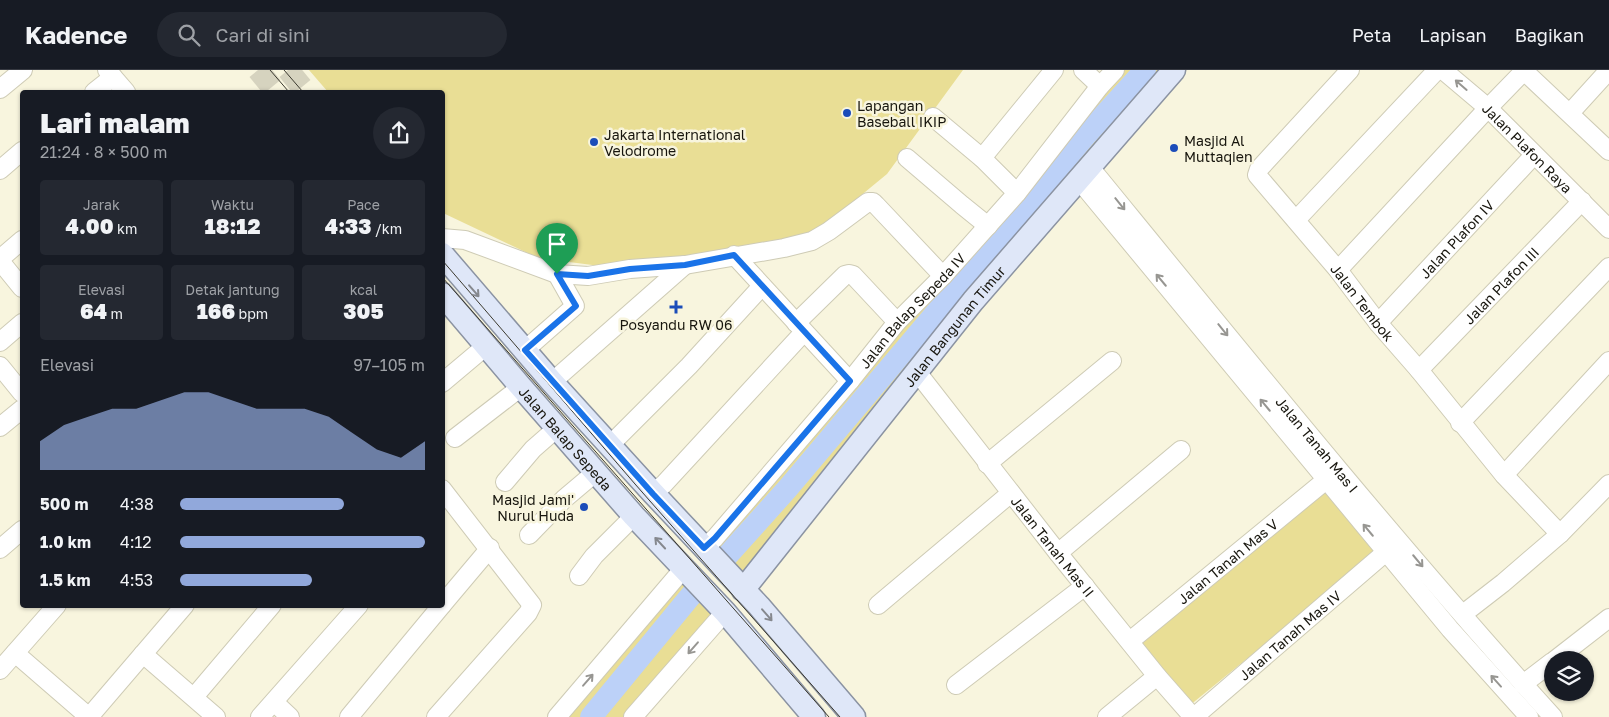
<!DOCTYPE html>
<html lang="id">
<meta charset="utf-8">
<style>
body{margin:0;font-family:"Golos Text",sans-serif;background:#242831;color:#f1f3f6;height:100vh;display:flex;flex-direction:column;font-size:19px;white-space:nowrap}
*{box-sizing:border-box;margin:0}
p{font-size:16px;color:#9ea1a6}
.icon{flex:none;width:28px;height:28px;fill:none;stroke:currentColor;stroke-width:2;stroke-linecap:round;stroke-linejoin:round}
.map{position:relative;flex:1;overflow:hidden}
.panel{position:absolute;left:20px;top:20px;width:425px;height:518px;display:flex;flex-direction:column;background:#171b24;border-radius:5px;box-shadow:0 1px 4px #0004}
.panel>*{flex:none}
.fabs{position:absolute;left:1544px;top:581px;display:grid;gap:10px}
.fabs a{display:grid;place-items:center;width:50px;height:50px;border-radius:50%;background:#171b24;box-shadow:0 1px 4px #0004;font-size:25px}
.pin{position:absolute;display:grid;place-items:center;width:42px;height:42px;color:#fff;margin:-51px -21px;border-radius:50% 50% 50% 0;rotate:-45deg;box-shadow:0 0 5px #0007}
.pin .icon{rotate:45deg}
.round{display:grid;place-items:center;flex:none;width:52px;height:52px;border-radius:26px;background:#242831}
.summary{display:flex;align-items:center;justify-content:space-between;height:85px;padding:0 20px}
h1{font-size:28px;font-weight:800;line-height:38px}
.stats{display:grid;grid-template-columns:repeat(3,1fr);gap:8px;height:85px;padding:5px 20px}
.stats div{display:grid;align-content:center;border-radius:5px;background:#242831;text-align:center}
.stats b{font-size:21px;font-weight:800}
.stats small{font-size:14px;font-weight:400}
.stats p{font-size:14px}
.chart{height:140px;padding:10px 20px}
.chart p{display:flex;justify-content:space-between}
.chart svg{width:100%;height:90px;margin-top:5px;fill:#91a8db;opacity:.7}
ul{padding:0 20px;list-style:none;font-size:16px}
li{display:grid;grid-template-columns:80px 60px 1fr;align-items:center;height:38px}
li i{height:12px;border-radius:6px;background:#91a8db}
header{display:flex;align-items:center;gap:30px;box-sizing:border-box;height:70px;padding:0 25px;background:#171b24;border-bottom:1px solid #363941}
header strong{font-size:24px}
nav{display:flex;gap:28px;margin-inline-start:auto;font-size:18px}
.search{width:350px;height:45px;background:#242831;display:flex;align-items:center;gap:12px;box-sizing:border-box;padding:0 18px;border-radius:28px;color:#9ea1a6;font-size:19px}
.map>svg:first-child{display:block}
</style>
<header>
<strong>Kadence</strong>
<div class="search"><svg class="icon" aria-label="search" viewBox="0 0 24 24"><circle cx="10" cy="10" r="6"/><path d="M15 15l6 6"/></svg>Cari di sini</div>
<nav><a>Peta</a><a>Lapisan</a><a>Bagikan</a></nav>
</header>
<div class="map">
<svg width="1609" height="647" viewBox="0 0 1609 647">
<rect width="100%" height="100%" fill="#f8f5de"/>
<g fill="#e9de95">
<path d="M309 0H963L887 104 842 141 815 161 697 198 608 197 538 188 443 143 442 22H328Z"/>
<path d="M1115 0H1174L743 520 704 478Z"/>
<path d="M1328 418 1379 481 1189 636 1138 572Z"/>
<path d="M684 498 725 542 633 647H557Z"/>
</g>
<g fill="none" stroke-linecap="round" stroke-linejoin="round">
<g stroke="#bcd1f8" stroke-width="22">
<path d="M727 486 788 418 1087 64 1145 0"/>
<path d="M591 647 693 523"/>
</g>
<g stroke="#d6d3bf" stroke-width="22" stroke-dasharray="22 11" stroke-linecap="butt">
<path d="M258 0 276 22"/>
<path d="M288 0 306 22"/>
</g>
<defs>
<g id="minor">
<path d="M107 0 126 22"/>
<path d="M1083 0 1100 16"/>
<path id="s1" d="M1350 0 1259 99 1257 105 1338 200 1378 253 1419 300 1504 405 1560 464"/>
<path id="s2" d="M1443 0 1488 38 1609 159"/>
<path d="M1523 0 1609 81"/>
<path d="M0 19 23 0"/>
<path d="M94 22 113 7"/>
<path d="M1570 43 1609 0"/>
<path d="M933 47 982 88 1017 123"/>
<path d="M907 88 962 135 988 156"/>
<path d="M982 88 1054 0"/>
<path id="s3" d="M1089 96C1241 282 1392 469 1553 647"/>
<path d="M0 100 22 81"/>
<path d="M1078 109 1450 559 1529 647"/>
<path d="M1296 150 1437 0"/>
<path d="M442 168 465 170 557 204 588 206 630 199 685 195 784 178 812 171 829 161 868 132H873L876 135 943 206"/>
<path d="M734 185 850 311"/>
<path d="M0 189 22 170"/>
<path d="M0 191 22 218"/>
<path d="M1338 200 1488 38 1525 0"/>
<path d="M796 253 845 205 849 204 853 205 897 252"/>
<path id="s4" d="M1378 253 1534 85"/>
<path d="M0 272 22 253"/>
<path d="M525 280 575 236 557 204"/>
<path d="M0 296 22 323"/>
<path id="s5" d="M1419 300 1582 131"/>
<path id="s6" d="M917 302 1058 483 1157 606 1193 647"/>
<path d="M552 312 685 195"/>
<path d="M442 313 486 276"/>
<path d="M1460 353 1609 197"/>
<path d="M0 357 22 339"/>
<path d="M455 368 521 317"/>
<path d="M610 375 689 296 762 216"/>
<path d="M987 394 1112 291"/>
<path d="M1504 405 1609 291"/>
<path d="M505 412 533 379 557 358"/>
<path d="M653 423 664 414 804 262"/>
<path d="M529 465 564 429 596 402"/>
<path id="s7" d="M704 478 715 468 850 311 897 252 943 206 1017 123 1100 16 1115 0"/>
<path d="M0 479 22 460"/>
<path d="M1058 483 1181 380"/>
<path d="M579 506 594 486 634 446"/>
<path d="M442 535 490 478"/>
<path d="M878 535 1011 423"/>
<path d="M1463 544 1503 513 1560 464 1609 414"/>
<path id="s8" d="M1130 571 1326 410"/>
<path d="M15 583 89 647"/>
<path d="M143 584 216 647"/>
<path d="M1555 590 1609 548"/>
<path d="M0 600 57 535"/>
<path d="M1523 614 1552 592"/>
<path d="M956 615 1085 516"/>
<path d="M194 627 272 535"/>
<path d="M274 632 290 647"/>
<path d="M89 647 185 535"/>
<path d="M260 647 359 535"/>
<path d="M349 647 442 535"/>
<path d="M436 647 528 543 532 535 442 419"/>
<path d="M557 647 684 498"/>
<path d="M633 647 725 542"/>
<path d="M1107 647 1157 606"/>
<path id="s9" d="M1194 647 1386 482"/>
</g>
<g id="major">
<path d="M442 184 552 312 653 423 759 536 854 647"/>
<path id="s10" d="M442 224 521 317 634 446 725 542 814 647"/>
<path id="s11" d="M743 520 973 231 1174 0"/>
</g>
</defs>
<use href="#minor" stroke="#cecbb5" stroke-width="20"/>
<use href="#major" stroke="#8b93a2" stroke-width="25"/>
<use href="#minor" stroke="#fff" stroke-width="18"/>
<use href="#major" stroke="#dfe7f8" stroke-width="22"/>
<g stroke="#3c3a2f" stroke-width="1">
<path d="M270 0 289 22"/>
<path d="M284 0 303 22"/>
<path d="M442 190 635 414 840 647"/>
<path d="M442 207 829 647"/>
</g>
</g>
<defs><path id="oneway-shaft" d="M-6 0H5M1.5-3L5.5 0L1.5 3" fill="none" stroke-width="1.6" stroke-linecap="round" stroke-linejoin="round" transform="scale(1.25)"/></defs>
<g stroke="#979692">
<use href="#oneway-shaft" transform="translate(1461 15) rotate(-139)"/>
<use href="#oneway-shaft" transform="translate(1120 134) rotate(51)"/>
<use href="#oneway-shaft" transform="translate(1161 210) rotate(-130)"/>
<use href="#oneway-shaft" transform="translate(1223 260) rotate(51)"/>
<use href="#oneway-shaft" transform="translate(1265 335) rotate(-130)"/>
<use href="#oneway-shaft" transform="translate(1368 460) rotate(-130)"/>
<use href="#oneway-shaft" transform="translate(1418 491) rotate(50)"/>
<use href="#oneway-shaft" transform="translate(693 578) rotate(131)"/>
<use href="#oneway-shaft" transform="translate(588 610) rotate(-49)"/>
<use href="#oneway-shaft" transform="translate(1496 611) rotate(-132)"/>
</g>
<g stroke="#85888e">
<use href="#oneway-shaft" transform="translate(474 221) rotate(49)"/>
<use href="#oneway-shaft" transform="translate(660 473) rotate(-133)"/>
<use href="#oneway-shaft" transform="translate(767 545) rotate(49)"/>
</g>
<g fill="none" stroke-linecap="round" stroke-linejoin="round">
<defs>
<path id="route" d="M734 185 850 311 715 468 704 478 653 424 525 280 576 236 557 204 588 206 630 199 685 195Z"/>
</defs>
<use href="#route" stroke="#fff" stroke-width="10"/>
<use href="#route" stroke="#1a73e8" stroke-width="6"/>
</g>
<g fill="#1b4cb9" stroke="#f8f5de" stroke-width="2">
<circle cx="847" cy="43" r="5"/>
<circle cx="594" cy="72" r="5"/>
<circle cx="1174" cy="78" r="5"/>
<path d="M673.5 229.5h5v5h5v5h-5v5h-5v-5h-5v-5h5z"/>
<circle cx="584" cy="437" r="5"/>
</g>
<g text-anchor="middle" dominant-baseline="central" stroke-width="5" stroke-linejoin="round" paint-order="stroke">
<g font-size="14" fill="#17150d" stroke="#f8f5de" text-anchor="start">
<text x="857" y="35">Lapangan<tspan x="857" dy="16">Baseball IKIP</tspan></text>
<text x="604" y="64">Jakarta International<tspan x="604" dy="16">Velodrome</tspan></text>
<text x="1184" y="70">Masjid Al<tspan x="1184" dy="16">Muttaqien</tspan></text>
<text x="676" y="254" text-anchor="middle">Posyandu RW 06</text>
<text x="574" y="429" text-anchor="end">Masjid Jami'<tspan x="574" dy="16">Nurul Huda</tspan></text>
</g>
<g font-size="14" fill="#17150d" stroke="#f8f5de">
<text stroke="none"><textPath href="#s2" startOffset="115">Jalan Plafon Raya</textPath></text>
<text stroke="none"><textPath href="#s4" startOffset="115">Jalan Plafon IV</textPath></text>
<text stroke="none"><textPath href="#s5" startOffset="118">Jalan Plafon III</textPath></text>
<text stroke="none"><textPath href="#s1" startOffset="306">Jalan Tembok</textPath></text>
<text stroke="none"><textPath href="#s7" startOffset="316">Jalan Balap Sepeda IV</textPath></text>
<text stroke="none"><textPath href="#s11" startOffset="338">Jalan Bangunan Timur</textPath></text>
<text stroke="none"><textPath href="#s10" startOffset="190">Jalan Balap Sepeda</textPath></text>
<text stroke="none"><textPath href="#s3" startOffset="360">Jalan Tanah Mas I</textPath></text>
<text stroke="none"><textPath href="#s6" startOffset="221">Jalan Tanah Mas II</textPath></text>
<text stroke="none"><textPath href="#s8" startOffset="126">Jalan Tanah Mas V</textPath></text>
<text stroke="none"><textPath href="#s9" startOffset="126">Jalan Tanah Mas IV</textPath></text>
</g>
</g>
</svg>
<div class="fabs">
<a><svg class="icon" aria-label="layers" viewBox="0 0 24 24"><path d="M12 4l9 5-9 5-9-5zM3 14l9 5 9-5"/></svg></a>
</div>
<div class="pin" style="left:557px;top:204px;background:#1e9e55"><svg class="icon" aria-label="arrive" viewBox="0 0 24 24"><path d="M6 21V4h12l-3 4 3 4H6"/></svg></div>
<section class="panel">
<div class="summary"><div><h1>Lari malam</h1><p>21:24 · 8 × 500 m</p></div><a class="round"><svg class="icon" aria-label="share" viewBox="0 0 24 24"><path d="M12 15V3M7 8l5-5 5 5M5 13v7h14v-7"/></svg></a></div>
<div class="stats">
<div><p>Jarak</p><b>4.00<small> km</small></b></div>
<div><p>Waktu</p><b>18:12</b></div>
<div><p>Pace</p><b>4:33<small> /km</small></b></div>
</div>
<div class="stats">
<div><p>Elevasi</p><b>64<small> m</small></b></div>
<div><p>Detak jantung</p><b>166<small> bpm</small></b></div>
<div><p>kcal</p><b>305</b></div>
</div>
<div class="chart"><p><span>Elevasi</span>97–105 m</p>
<svg viewBox="0 0 160 44" preserveAspectRatio="none"><path d="M0 44V30L10 22L20 18L30 14L40 14L50 10L60 6L70 6L80 10L90 14L100 14L110 14L120 18L130 26L140 34L150 38L160 30V44z"/></svg>
</div>
<ul>
<li><b>500 m</b>4:38<i style="width:67%"></i></li>
<li><b>1.0 km</b>4:12<i style="width:100%"></i></li>
<li><b>1.5 km</b>4:53<i style="width:54%"></i></li>
</ul>
</section>
</div>
